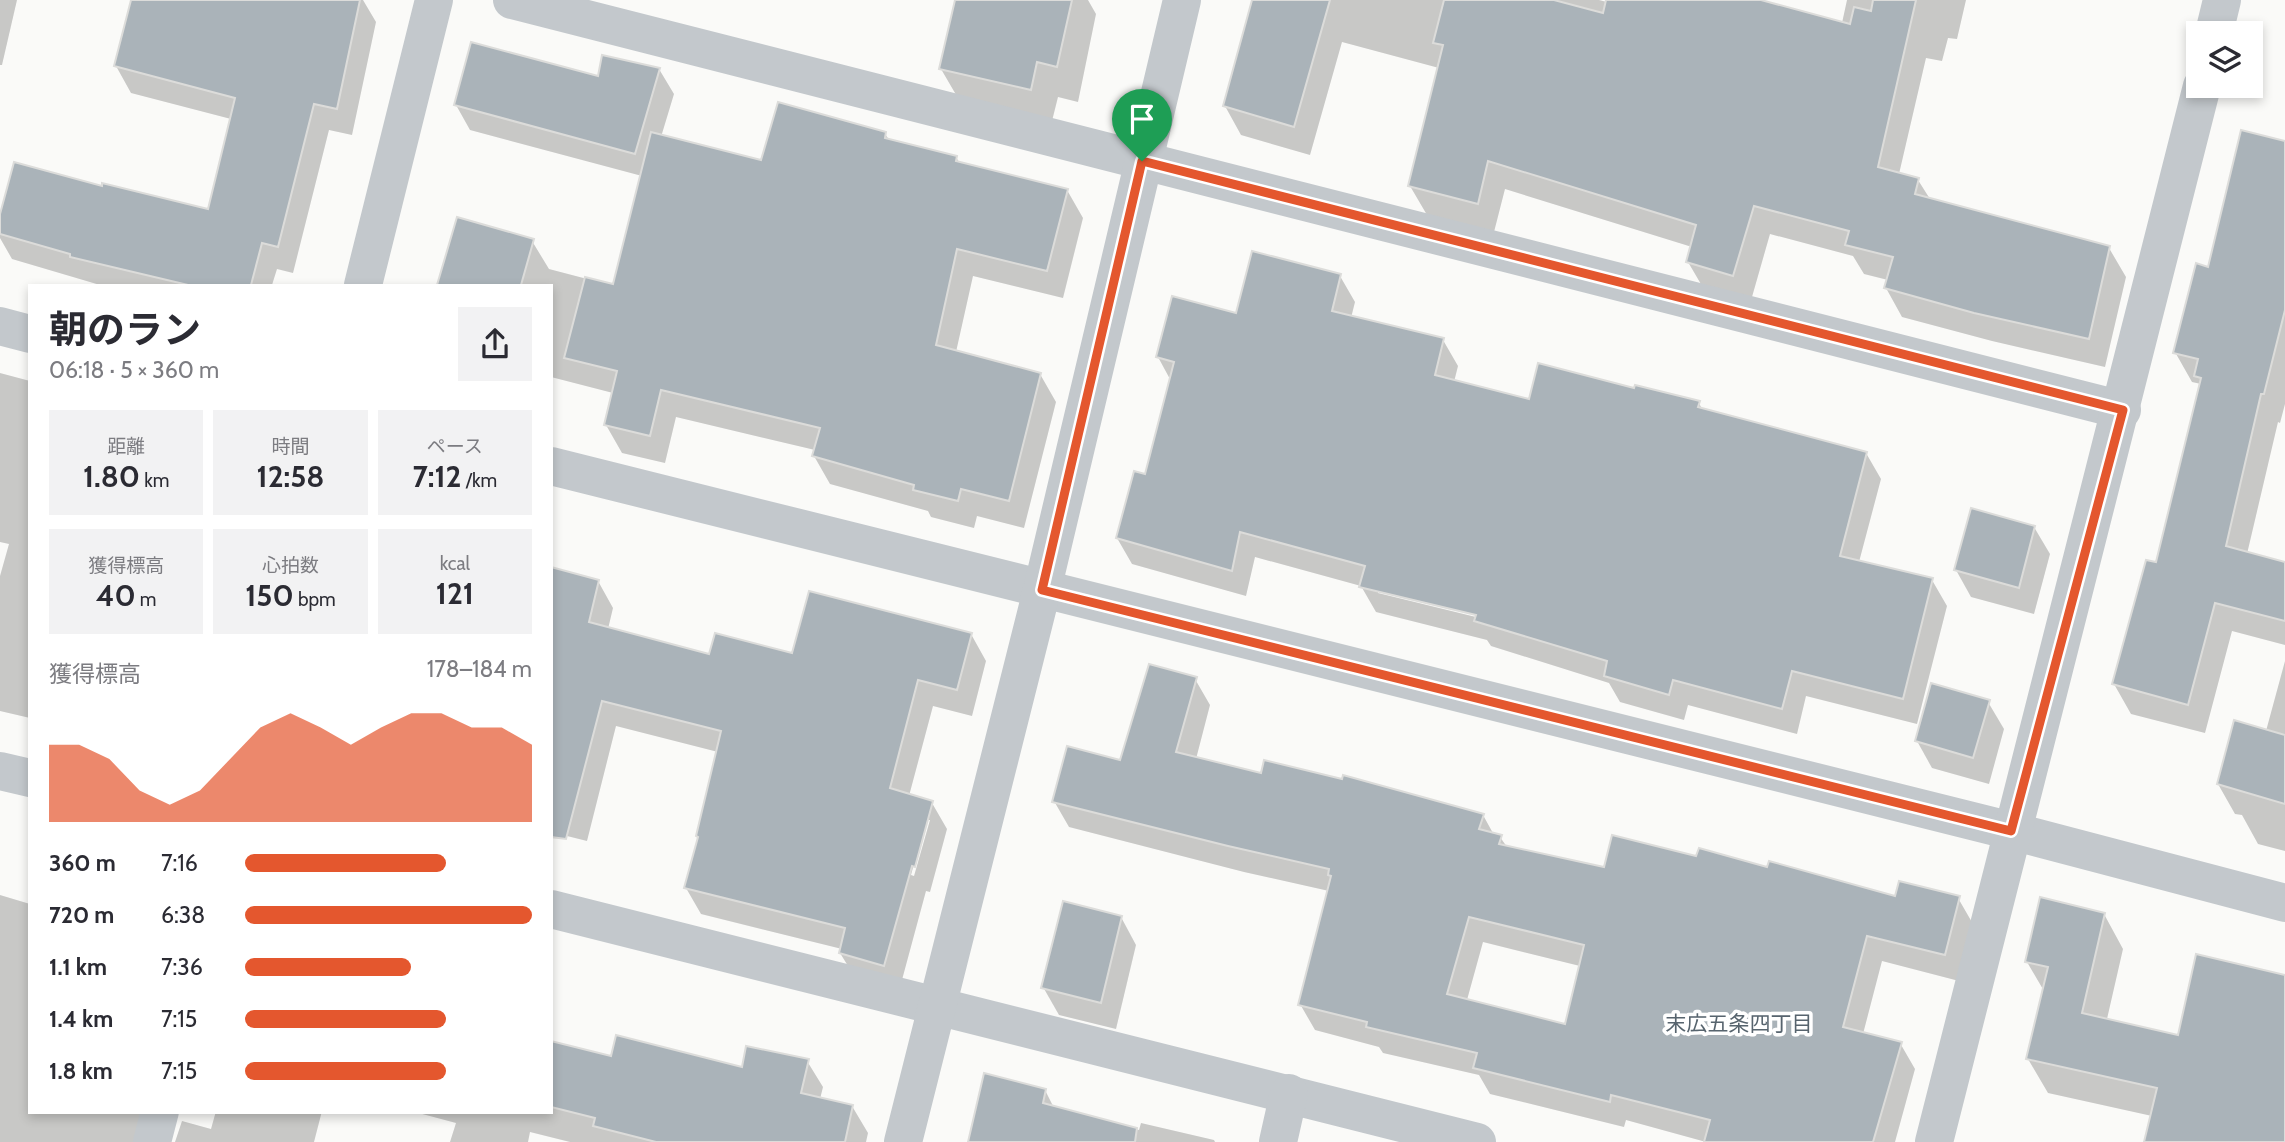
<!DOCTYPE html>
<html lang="ja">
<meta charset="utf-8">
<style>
body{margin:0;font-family:Cabin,"Noto Sans JP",sans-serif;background:#f2f2f3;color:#2b2b33;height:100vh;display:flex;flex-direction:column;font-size:26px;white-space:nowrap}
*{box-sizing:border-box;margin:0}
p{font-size:23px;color:#7c7c81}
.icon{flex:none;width:38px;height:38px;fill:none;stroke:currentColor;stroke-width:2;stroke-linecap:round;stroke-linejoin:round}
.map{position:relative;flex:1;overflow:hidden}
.details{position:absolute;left:28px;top:284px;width:525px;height:830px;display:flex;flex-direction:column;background:#fff;border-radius:0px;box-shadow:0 4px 10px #0003}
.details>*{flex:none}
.buttons{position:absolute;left:2186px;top:21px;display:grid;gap:14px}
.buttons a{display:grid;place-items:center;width:77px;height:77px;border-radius:0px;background:#fff;box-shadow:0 4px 10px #0003;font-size:35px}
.pin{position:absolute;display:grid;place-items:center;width:60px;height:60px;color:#fff;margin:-72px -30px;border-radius:50% 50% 50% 0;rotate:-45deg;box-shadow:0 0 7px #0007}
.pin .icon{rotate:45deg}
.round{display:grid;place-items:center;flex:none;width:74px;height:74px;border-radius:0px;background:#f2f2f3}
.summary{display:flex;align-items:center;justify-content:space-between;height:119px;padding:0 21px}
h1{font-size:38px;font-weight:700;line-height:52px}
.metrics{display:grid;grid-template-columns:repeat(3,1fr);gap:10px;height:119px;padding:7px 21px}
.metrics div{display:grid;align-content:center;border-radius:0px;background:#f2f2f3;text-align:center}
.metrics b{font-size:30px;font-weight:700}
.metrics small{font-size:19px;font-weight:400}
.metrics p{font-size:19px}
.chart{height:196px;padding:14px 21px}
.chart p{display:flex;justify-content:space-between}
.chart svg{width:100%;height:126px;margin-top:7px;fill:#e4572e;opacity:.7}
ul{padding:0 21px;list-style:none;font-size:23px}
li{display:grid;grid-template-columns:112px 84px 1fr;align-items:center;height:52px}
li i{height:18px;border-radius:9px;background:#e4572e}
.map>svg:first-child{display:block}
</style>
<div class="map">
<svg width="2285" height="1142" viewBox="0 0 2285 1142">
<rect width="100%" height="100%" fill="#fafaf8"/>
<g fill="#0003" fill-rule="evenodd">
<path d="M0 0H17L2 65H0Z"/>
<path d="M133 0H363L376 22 352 135 329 130 293 273 277 269 272 285H100L12 259 0 238V221L103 188 209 211 231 119 131 93 116 66Z"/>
<path d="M957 0H1088L1096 14 1078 102 1058 97 1051 125 962 105 941 69Z"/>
<path d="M1256 0H1599L1607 2 1608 0H1754L1842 23 1847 0H1966L1957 39 1948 38 1942 61 1926 58 1899 174 1918 180 1930 199 2109 248 2126 277 2105 367 1992 341 1902 317 1886 288 1888 280 1864 274 1853 256 1770 234 1750 304 1705 291 1688 262 1692 247 1505 189 1494 232 1427 215 1410 186 1439 68 1342 42 1310 155 1241 135 1225 106Z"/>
<path d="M659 69 674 94 661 137 763 162 885 134 890 141 956 157 960 164 1067 190 1083 218 1063 298 973 276 956 352 1040 374 1056 402 1024 528 977 516 974 528 931 517 928 511 830 484 814 456 815 450 676 417 665 463 622 453 606 425 613 393 551 377V285H439L458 219 532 241 549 269 614 286 642 176 470 130 456 105Z"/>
<path d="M2285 143V404L2280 423 2278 422 2247 554 2285 564V645L2232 631 2205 733 2131 714 2114 684 2157 564 2201 384 2192 382 2175 352 2209 269Z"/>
<path d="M1340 276 1355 302 1351 318 1443 340 1458 366 1454 382 1530 401 1635 390 1699 403 1702 409 1866 453 1881 479 1859 562 1932 580 1947 606 1917 724 1806 696 1797 734 1688 705 1684 720 1620 702 1609 683 1491 646 1487 640 1376 612 1361 586 1255 557 1246 596 1132 564 1117 538 1146 476 1171 381 1158 357 1237 315ZM1378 590 1485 616 1484 619 1378 593Z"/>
<path d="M0 373 30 381V718L0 711V576L9 544 0 542Z"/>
<path d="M2034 527 2050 554 2034 614 1971 597 1956 570Z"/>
<path d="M551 569 598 581 613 608 608 629 711 656 793 655 971 634 986 661 972 716 933 706 909 796 932 803 947 829 930 892 926 891 899 991 856 979 840 953 842 949 701 914 686 888 699 839 718 752 616 726 587 841 551 832ZM926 820H930L914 876 911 875Z"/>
<path d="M2285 661V851L2258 844 2242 815 2235 814 2218 784 2266 731Z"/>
<path d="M1195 679 1210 705 1196 759 1262 775 1483 815 1494 835 1500 837 1507 847 1605 870 1698 858 1768 869 1896 898H1958L1973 924 1959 981 1882 961 1863 1034 1900 1043 1915 1069 1895 1142H1706L1626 1120 1624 1127 1490 1094 1479 1075 1383 1053 1379 1047 1315 1030 1300 1004 1329 891 1244 872 1069 827 1054 801 1121 762ZM1483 942 1580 966 1566 1026 1467 1000Z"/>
<path d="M1988 702 2004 729 1989 784 1932 768 1917 741Z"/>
<path d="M0 895 30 904V1111H139L152 1133 150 1142H0Z"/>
<path d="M2104 914 2123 949 2107 1019 2179 1037 2285 977V1142H2146L2152 1116 2048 1093 2028 1059 2044 991 2027 962Z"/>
<path d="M1121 917 1136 945 1116 1029 1059 1015 1043 987Z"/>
<path d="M551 1043 612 1058 743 1069 807 1061 823 1087 820 1099 852 1106 868 1133 866 1142H570L530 1132 528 1142H450L456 1123 411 1111H551Z"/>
<path d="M1045 1090 1054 1108 1139 1130 1141 1123 1214 1140 1215 1142H969Z"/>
<path d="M216 1111H322L314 1142H175L182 1121 211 1129Z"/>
</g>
<g fill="#aab3b9" stroke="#dcdcda" stroke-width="2" fill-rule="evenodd">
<path d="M131 0H360L337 109 314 104 278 247 262 243 251 285H188L70 257V254L0 234V214L14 162 102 186V183L208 209 235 98 114 66Z"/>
<path d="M955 0H1072L1057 67 1037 62 1031 90 939 69Z"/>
<path d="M1252 0H1330L1294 127 1223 106Z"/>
<path d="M1444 0H1554L1603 13 1606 0H1761L1850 24 1854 7 1871 11 1873 0H1916L1878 167 1919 178 1915 194 2110 246 2089 339 1974 313 1884 288 1893 257 1845 245 1849 231 1754 206 1733 276 1686 262 1696 225 1488 161 1478 204 1408 186 1443 45 1433 43Z"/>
<path d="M471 42 598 76 602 55 660 68 635 154 454 105Z"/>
<path d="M778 102 886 132 885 138 957 156 956 161 1068 189 1047 271 957 249 936 345 1041 373 1009 501 961 489 958 501 913 490 914 485 812 456 820 428 661 390 650 436 604 425 617 371 564 358 585 277 613 284 651 132 761 160Z"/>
<path d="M2241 130 2285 141V310L2264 394H2261L2226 546 2285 562V621L2215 603 2188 705 2112 684 2146 560 2156 562 2201 378 2194 376 2198 359 2173 353 2196 263 2208 267Z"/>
<path d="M457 217 534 239 521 285H437Z"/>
<path d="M1252 251 1341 274 1332 311 1444 338 1435 375 1529 399 1538 363 1634 388 1635 385 1700 401 1698 407 1867 452 1840 556 1933 578 1903 699 1792 671 1782 709 1673 680 1669 695 1604 676 1607 661 1474 621 1476 615 1359 587 1365 566 1240 532 1232 571 1116 538 1134 471 1145 474 1174 362 1156 357 1172 296 1236 313Z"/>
<path d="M1971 508 2035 526 2019 588 1954 570Z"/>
<path d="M551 567 599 580 589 622 709 654 715 633 792 653 809 591 972 633 957 690 918 680 890 788 933 801 915 867 912 866 884 966 839 953 845 928 684 888 698 837 696 836 721 731 602 701 566 839 551 837Z"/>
<path d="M1149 664 1197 677 1176 752 1261 773 1264 760 1342 779 1343 775 1484 814 1479 829 1502 835 1499 844 1604 867 1612 835 1696 856 1699 848 1767 867 1769 861 1895 896 1899 881 1960 896 1945 955 1867 936 1843 1027 1902 1042 1873 1142H1704L1710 1120 1611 1095 1610 1102 1473 1068 1477 1053 1366 1027 1367 1022 1298 1005 1331 876 1328 875 1329 869 1228 846 1052 802 1067 746 1120 760ZM1469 917 1584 945 1565 1024 1447 994Z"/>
<path d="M1931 683 1990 700 1973 758 1915 741Z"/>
<path d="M2234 720 2285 735V804L2217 784Z"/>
<path d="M2040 897 2105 913 2082 1013 2178 1035 2196 954 2285 975V1142H2144L2157 1088 2026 1059 2048 967 2025 962Z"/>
<path d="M1063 901 1122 916 1101 1003 1041 988Z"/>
<path d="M616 1035 742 1067 746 1046 809 1059 801 1093 853 1105 845 1142H656L593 1126 595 1118 551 1107V1041L611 1056Z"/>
<path d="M984 1073 1046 1089 1043 1103 1137 1128 1135 1142H968Z"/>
</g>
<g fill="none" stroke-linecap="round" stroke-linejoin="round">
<g stroke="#c3c8cc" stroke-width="38">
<path d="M512 0 2122 410"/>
<path d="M2214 33 2222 0"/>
<path d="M363 285 434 0"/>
<path d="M0 326 30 334"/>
<path d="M551 466 2012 831 2285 903"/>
<path d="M0 771 30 778"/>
<path d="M551 909 1477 1142"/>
<path d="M152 1142 160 1111"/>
<path d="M903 1142 1042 590 1182 0"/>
<path d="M1278 1142 1289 1093"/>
<path d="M1934 1142C2022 790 2115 439 2202 86"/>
</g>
</g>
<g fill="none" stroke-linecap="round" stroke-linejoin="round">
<defs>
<path id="route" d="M1142 161 2123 410 2011 831 1042 590Z"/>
</defs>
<use href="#route" stroke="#fff" stroke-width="14"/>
<use href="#route" stroke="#e4572e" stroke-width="9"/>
</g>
<g text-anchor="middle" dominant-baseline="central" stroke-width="7" stroke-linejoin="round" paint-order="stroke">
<g font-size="21" fill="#57646e" stroke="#fff">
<text x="1739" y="1023">末広五条四丁目</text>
</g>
</g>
</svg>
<div class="buttons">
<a><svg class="icon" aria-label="layers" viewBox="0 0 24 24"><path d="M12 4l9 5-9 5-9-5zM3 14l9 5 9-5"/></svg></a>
</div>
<div class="pin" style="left:1142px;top:161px;background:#1e9e55"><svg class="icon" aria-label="arrive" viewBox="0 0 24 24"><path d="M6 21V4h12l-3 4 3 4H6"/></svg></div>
<section class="details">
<div class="summary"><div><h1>朝のラン</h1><p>06:18 · 5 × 360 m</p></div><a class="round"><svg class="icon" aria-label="share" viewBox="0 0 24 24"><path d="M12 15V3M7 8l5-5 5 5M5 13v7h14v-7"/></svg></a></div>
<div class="metrics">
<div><p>距離</p><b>1.80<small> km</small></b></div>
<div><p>時間</p><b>12:58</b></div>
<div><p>ペース</p><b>7:12<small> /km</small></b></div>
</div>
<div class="metrics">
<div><p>獲得標高</p><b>40<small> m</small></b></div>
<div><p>心拍数</p><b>150<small> bpm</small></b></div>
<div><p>kcal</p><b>121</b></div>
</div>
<div class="chart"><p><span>獲得標高</span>178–184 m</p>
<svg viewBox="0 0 160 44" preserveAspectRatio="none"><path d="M0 44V17L10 17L20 22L30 33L40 38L50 33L60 22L70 11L80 6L90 11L100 17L110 11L120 6L130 6L140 11L150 11L160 17V44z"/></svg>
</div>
<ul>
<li><b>360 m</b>7:16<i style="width:70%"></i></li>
<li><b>720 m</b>6:38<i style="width:100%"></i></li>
<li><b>1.1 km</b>7:36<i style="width:58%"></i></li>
<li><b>1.4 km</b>7:15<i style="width:70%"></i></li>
<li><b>1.8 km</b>7:15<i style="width:70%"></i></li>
</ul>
</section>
</div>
